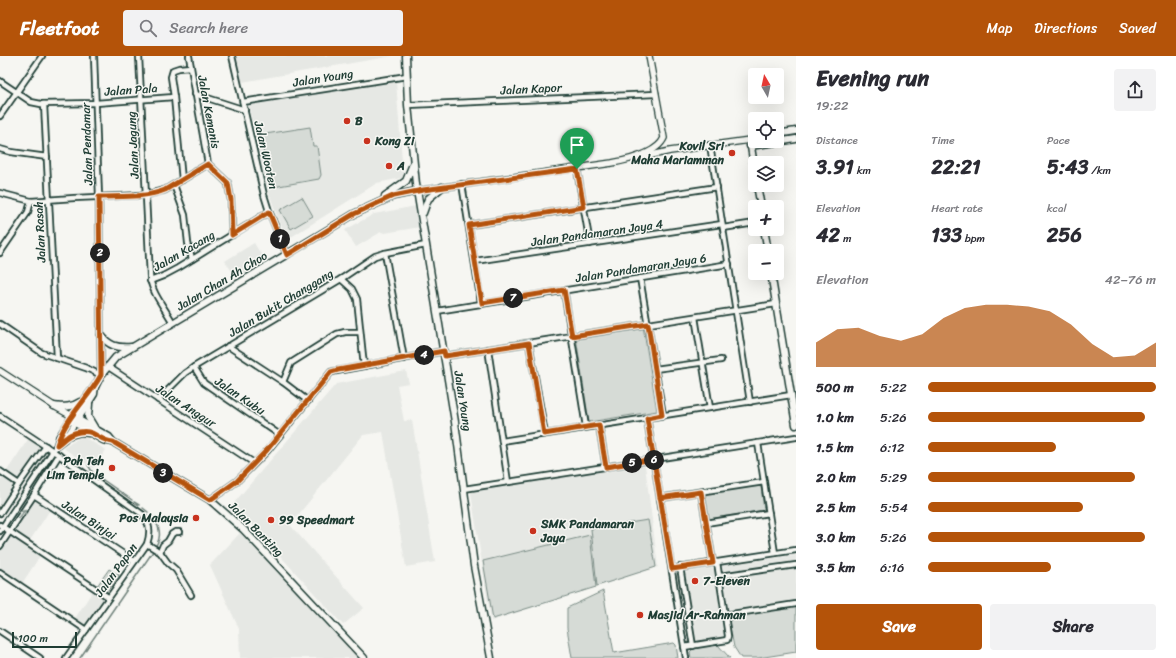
<!DOCTYPE html>
<meta charset="utf-8">
<style>
body{margin:0;font-family:Sriracha,sans-serif;background:#f2f2f3;color:#2b2b33;height:100vh;display:flex;flex-direction:column;font-size:15px;white-space:nowrap}
*{box-sizing:border-box;margin:0}
p{font-size:13px;color:#7c7c81}
.icon{flex:none;width:22px;height:22px;fill:none;stroke:currentColor;stroke-width:2;stroke-linecap:round;stroke-linejoin:round}
.map{position:relative;flex:1;overflow:hidden}
.details{display:flex;flex-direction:column;background:#fff;width:380px}
.details>*{flex:none}
.needle{width:26px;rotate:351deg}
.tools{position:absolute;left:748px;top:12px;display:grid;gap:8px}
.tools a{display:grid;place-items:center;width:36px;height:36px;border-radius:4px;background:#fff;box-shadow:0 4px 16px #0002;font-size:20px}
.scale{position:absolute;left:12px;bottom:10px;width:65px;box-sizing:border-box;padding-left:4px;border:2px solid #1f3d34;border-top:0;font-size:11px;line-height:14px;white-space:nowrap;color:#1f3d34;-webkit-text-stroke:3px #f6f6f2;paint-order:stroke}
.pin{position:absolute;display:grid;place-items:center;width:34px;height:34px;color:#fff;margin:-41px -17px;border-radius:50% 50% 50% 0;rotate:-45deg;box-shadow:0 0 4px #0007}
.pin .icon{rotate:45deg}
.km{position:absolute;width:20px;height:20px;margin:-10px;border-radius:50%;background:#222;color:#fff;font-size:11px;line-height:20px;text-align:center}
.round{display:grid;place-items:center;flex:none;width:42px;height:42px;border-radius:4px;background:#f2f2f3}
.headline{display:flex;align-items:center;justify-content:space-between;height:68px;padding:0 20px}
h1{font-size:22px;font-weight:700;line-height:30px}
.metrics{display:grid;grid-template-columns:repeat(3,1fr);gap:6px;height:68px;padding:4px 20px}
.metrics div{display:grid;align-content:center}
.metrics b{font-size:20px;font-weight:700}
.metrics small{font-size:11px;font-weight:400}
.metrics p{font-size:11px}
.chart{height:112px;padding:8px 20px}
.chart p{display:flex;justify-content:space-between}
.chart svg{width:100%;height:72px;margin-top:4px;fill:#b45309;opacity:.7}
.action{display:flex;gap:8px;margin-top:auto;padding:8px 20px}
.action a{flex:1;height:46px;border-radius:4px;background:#b45309;color:#fff;font-size:16px;font-weight:700;line-height:46px;text-align:center}
.action a+a{background:#f2f2f3;color:#2b2b33}
ul{padding:0 20px;list-style:none;font-size:13px}
li{display:grid;grid-template-columns:64px 48px 1fr;align-items:center;height:30px}
li i{height:10px;border-radius:5px;background:#b45309}
header{display:flex;align-items:center;gap:24px;box-sizing:border-box;height:56px;padding:0 20px;background:#b45309;color:#fff}
header strong{font-size:19px}
nav{display:flex;gap:22px;margin-inline-start:auto;font-size:14px}
.search{width:280px;height:36px;background:#f2f2f3;display:flex;align-items:center;gap:10px;box-sizing:border-box;padding:0 14px;border-radius:4px;color:#7c7c81;font-size:15px}
main{display:flex;flex:1;min-height:0}
.map>svg:first-child{display:block}
</style>
<header>
<strong>Fleetfoot</strong>
<div class="search"><svg class="icon" aria-label="search" viewBox="0 0 24 24"><circle cx="10" cy="10" r="6"/><path d="M15 15l6 6"/></svg>Search here</div>
<nav><a>Map</a><a>Directions</a><a>Saved</a></nav>
</header>
<main>
<div class="map">
<svg width="796" height="602" viewBox="0 0 796 602">
<rect width="100%" height="100%" fill="#f6f6f2"/>
<filter id="ink" filterUnits="userSpaceOnUse"><feTurbulence type="fractalNoise" baseFrequency=".025" numOctaves="2"/><feDisplacementMap in="SourceGraphic" scale="8" xChannelSelector="R" yChannelSelector="G"/><feConvolveMatrix kernelMatrix="1 2 1 2 8 2 1 2 1" color-interpolation-filters="sRGB"/></filter>
<g filter="url(#ink)">
<g fill="#e6e8e4">
<path d="M236 0H393L242 26Z"/>
<path d="M396 25 403 118 402 122 377 127 288 183 278 163 268 134 248 49Z"/>
<path d="M416 150 420 171 385 177 381 176 356 191 345 174 374 158Z"/>
<path d="M254 187 265 205 237 223 225 205Z"/>
<path d="M406 315 409 327 397 329 404 365 412 364 435 506 406 511 383 376 363 379 290 469 364 552 343 569 233 448 336 328Z"/>
<path d="M82 380 106 394 93 412 63 392Z"/>
<path d="M29 382 43 391 0 455V425Z"/>
<path d="M645 409 658 511 491 565 471 437 474 434 584 417Z"/>
<path d="M34 443 50 454 27 489 41 498 40 500 21 529 5 518 0 525V484L6 476 9 478Z"/>
<path d="M240 477 358 601 359 602H240L239 573 210 509Z"/>
<path d="M796 499V546L724 557 727 580 726 583 695 588 683 515Z"/>
<path d="M94 533 106 541 85 572 74 564Z"/>
</g>
<g fill="#d6dbd6" stroke="#7a8c85">
<path d="M310 71 313 90H317L321 119 319 123 273 131 259 79Z"/>
<path d="M302 141 313 160 291 173 280 154Z"/>
<path d="M643 270 657 355 589 366 576 281Z"/>
<path d="M756 429 761 431 764 454 708 463 705 440 707 437Z"/>
<path d="M648 464 656 511 597 530 591 473Z"/>
<path d="M590 479 596 531 493 563 483 505Z"/>
<path d="M109 513 119 519 107 536 97 530Z"/>
<path d="M603 535 614 597 674 587 676 589 678 602H572L567 572V552Z"/>
<path d="M796 551V596L758 602H741L734 591 729 566 735 560Z"/>
<path d="M717 588 730 602H691L690 596 693 593Z"/>
</g>
<g fill="none" stroke-linecap="round" stroke-linejoin="round">
<g stroke="#72847d" stroke-width="1.5">
<path d="M88 409 93 417 132 444"/>
<path d="M134 446 139 449"/>
<path d="M143 452 148 456"/>
<path d="M150 458C159 468 163 480 155 491"/>
<path d="M80 602 154 494"/>
</g>
<defs>
<g id="minor">
<path d="M139 0 150 221C152 238 165 252 173 267"/>
<path d="M189 0 208 108 228 127 231 144 232 179"/>
<path d="M232 0 264 139 269 155 287 199"/>
<path d="M0 25 31 46 41 48 96 47 174 41"/>
<path d="M195 38 245 54"/>
<path d="M243 46 407 20"/>
<path d="M44 48 57 302"/>
<path d="M408 49 656 38"/>
<path d="M0 60 42 0"/>
<path d="M710 89 750 346"/>
<path d="M0 93 11 96 47 101"/>
<path d="M577 113 590 188"/>
<path d="M182 124 174 41 171 21 173 14 179 12 191 11"/>
<path d="M462 128 481 247"/>
<path d="M174 129 185 159 188 187 192 203"/>
<path d="M0 137 31 145 74 142 145 139 165 134 208 108"/>
<path d="M469 169 717 131"/>
<path d="M723 172 755 167"/>
<path d="M0 197 28 156 31 145"/>
<path d="M385 197 404 303"/>
<path d="M475 205 722 168"/>
<path d="M640 222 663 359"/>
<path d="M341 223 352 233 357 243 364 310"/>
<path d="M150 225 163 220 178 212 269 156"/>
<path d="M564 234 586 371"/>
<path d="M437 255 729 208"/>
<path d="M695 261 710 352"/>
<path d="M0 268 42 297 86 312 101 319 99 141 94 0"/>
<path d="M529 287 545 378"/>
<path d="M228 290 283 326 308 345"/>
<path d="M488 293 508 426"/>
<path d="M445 300 776 248"/>
<path d="M107 310 254 407"/>
<path d="M194 311 204 327 280 379"/>
<path d="M655 313 721 304"/>
<path d="M283 326 291 307 337 278 345 276H360"/>
<path d="M158 344 185 317 194 311 341 223 375 200 385 197 426 189"/>
<path d="M0 360 53 395 142 458C150 468 151 476 147 488L66 602"/>
<path d="M647 362 686 602"/>
<path d="M599 369 606 411"/>
<path d="M502 385 791 339"/>
<path d="M758 387 775 497"/>
<path d="M57 389 65 383 75 367"/>
<path d="M0 415 19 428"/>
<path d="M464 433 796 381"/>
<path d="M701 436 713 507"/>
<path d="M34 439 134 505"/>
<path d="M660 442 764 426"/>
<path d="M210 444 237 425 267 395 331 316 444 295"/>
<path d="M0 457 19 428 46 390"/>
<path d="M706 467 769 457"/>
<path d="M0 469 108 541"/>
<path d="M0 475 57 389 59 381 70 364"/>
<path d="M147 488 160 496 168 507 176 514 191 539"/>
<path d="M0 490 34 439 59 399"/>
<path d="M160 496 163 489 168 485 172 478 175 476H179"/>
<path d="M680 511 693 590"/>
<path d="M672 513 796 494"/>
<path d="M0 516 86 574"/>
<path d="M720 520 796 509"/>
<path d="M725 559 796 548"/>
<path d="M0 575 40 602"/>
<path d="M684 591 727 584 728 580 717 506"/>
</g>
<g id="tertiary">
<path d="M643 101 670 95 750 84"/>
<path d="M417 135 612 107C628 104 657 98 664 82L649 0"/>
<path d="M0 315 54 350 72 360"/>
</g>
<g id="secondary">
<path d="M406 0 408 49 416 128 455 366 474 510 491 602"/>
<path d="M777 78 796 75"/>
<path d="M755 82 750 84 755 117"/>
<path d="M750 90 796 83"/>
<path d="M757 129 761 151"/>
<path d="M385 140 406 125 413 108"/>
<path d="M423 157 428 143 442 131"/>
<path d="M764 173 768 195"/>
<path d="M771 217 796 369"/>
<path d="M101 279C109 290 117 292 131 291"/>
<path d="M89 348 88 361 94 371"/>
<path d="M54 350C64 351 71 352 80 346"/>
<path d="M72 360 109 381 113 386 210 444 243 473 364 602"/>
<path d="M76 366 94 338 95 330"/>
<path d="M67 380 81 376 89 377"/>
<path d="M113 386 103 384 70 364 96 329 101 319 116 301 354 158 393 140 417 135"/>
</g>
</defs>
<use href="#minor" stroke="#1f3d34" stroke-width="8"/>
<use href="#tertiary" stroke="#1f3d34" stroke-width="8"/>
<use href="#secondary" stroke="#1f3d34" stroke-width="9"/>
<use href="#minor" stroke="#f6f6f2" stroke-width="4.5"/>
<use href="#tertiary" stroke="#f6f6f2" stroke-width="5.5"/>
<use href="#secondary" stroke="#f6f6f2" stroke-width="6"/>
</g>
<defs><path id="oneway-shaft" d="M-6 0H5M1.5-3L5.5 0L1.5 3" fill="none" stroke-width="1.6" stroke-linecap="round" stroke-linejoin="round"/></defs>
<use stroke="#8a9a93" href="#oneway-shaft" transform="translate(22 458) rotate(-56)"/>
</g>
<g fill="none" stroke-linecap="round" stroke-linejoin="round" filter="url(#ink)">
<defs>
<path id="route" d="M577 113 423 134 393 140 354 158 287 199 269 156 232 179 231 144 228 127 208 108 165 134C145 142 121 140 99 141L101 319C88 343 65 362 57 389 61 386 64 383 67 381 73 376 85 374 92 377 100 381 104 385 113 386L210 444 237 425 267 394 331 316 338 314 444 295 445 300 529 287 544 378 599 369 606 411 654 403 672 513 713 507 701 436 660 442 647 362 662 359 648 268 572 280 564 234 482 247 469 169 584 151 577 113"/>
</defs>
<use href="#route" stroke="#fff" stroke-width="8"/>
<use href="#route" stroke="#b45309" stroke-width="5"/>
</g>
<g fill="#c8321e" stroke="#f6f6f2" stroke-width="1.5">
<circle cx="347" cy="65" r="4"/>
<circle cx="367" cy="85" r="4"/>
<circle cx="732" cy="97" r="4"/>
<circle cx="389" cy="110" r="4"/>
<circle cx="112" cy="412" r="4"/>
<circle cx="196" cy="462" r="4"/>
<circle cx="271" cy="464" r="4"/>
<circle cx="533" cy="475" r="4"/>
<circle cx="695" cy="525" r="4"/>
<circle cx="640" cy="559" r="4"/>
</g>
<g text-anchor="middle" dominant-baseline="central" stroke-width="3" stroke-linejoin="round" paint-order="stroke">
<g font-size="12" fill="#1f3d34" stroke="#f6f6f2">
<text transform="translate(323 22) rotate(-9)">Jalan Young</text>
<text transform="translate(531 33) rotate(-3)">Jalan Kapor</text>
<text transform="translate(131 34) rotate(-4)">Jalan Pala</text>
<text transform="translate(209 56) rotate(79)">Jalan Kemanis</text>
<text transform="translate(87 88) rotate(-92)">Jalan Pendamar</text>
<text transform="translate(133 89) rotate(-93)">Jalan Jagung</text>
<text transform="translate(266 99) rotate(77)">Jalan Wooten</text>
<text transform="translate(40 176) rotate(-93)">Jalan Rasah</text>
<text transform="translate(597 177) rotate(-8)">Jalan Pandamaran Jaya 4</text>
<text transform="translate(184 195) rotate(-30)">Jalan Kacang</text>
<text transform="translate(641 212) rotate(-9)">Jalan Pandamaran Jaya 6</text>
<text transform="translate(222 225) rotate(-31)">Jalan Chan Ah Choo</text>
<text transform="translate(281 247) rotate(-31)">Jalan Bukit Changgang</text>
<text transform="translate(240 340) rotate(34)">Jalan Kubu</text>
<text transform="translate(463 345) rotate(81)">Jalan Young</text>
<text transform="translate(186 350) rotate(33)">Jalan Anggur</text>
<text transform="translate(89 464) rotate(33)">Jalan Binjai</text>
<text transform="translate(256 473) rotate(45)">Jalan Banting</text>
<text transform="translate(116 514) rotate(-54)">Jalan Papan</text>
</g>
<g font-size="12" font-weight="bold" fill="#1f3d34" stroke="#f6f6f2" text-anchor="start">
<text x="355" y="65">B</text>
<text x="375" y="85">Kong Zi</text>
<text x="724" y="90" text-anchor="end">Kovil Sri<tspan x="724" dy="14">Maha Mariamman</tspan></text>
<text x="397" y="110">A</text>
<text x="104" y="405" text-anchor="end">Poh Teh<tspan x="104" dy="14">Lim Temple</tspan></text>
<text x="188" y="462" text-anchor="end">Pos Malaysia</text>
<text x="279" y="464">99 Speedmart</text>
<text x="541" y="468">SMK Pandamaran<tspan x="541" dy="14">Jaya</tspan></text>
<text x="703" y="525">7-Eleven</text>
<text x="648" y="559">Masjid Ar-Rahman</text>
</g>
</g>
</svg>
<div class="tools">
<a><svg class="needle" viewBox="-14 -14 28 28"><path d="M0-13l5 13h-10z" fill="#e53935"/><path d="M0 13l5-13h-10z" fill="#7c7c81"/></svg></a>
<a><svg class="icon" aria-label="locate" viewBox="0 0 24 24"><circle cx="12" cy="12" r="6"/><path d="M12 2v4M12 18v4M2 12h4M18 12h4"/></svg></a>
<a><svg class="icon" aria-label="layers" viewBox="0 0 24 24"><path d="M12 4l9 5-9 5-9-5zM3 14l9 5 9-5"/></svg></a>
<a>+</a>
<a>−</a>
</div>
<div class="scale">100 m</div>
<div class="pin" style="left:577px;top:113px;background:#1e9e55"><svg class="icon" aria-label="arrive" viewBox="0 0 24 24"><path d="M6 21V4h12l-3 4 3 4H6"/></svg></div>
<b class="km" style="left:280px;top:183px">1</b>
<b class="km" style="left:100px;top:197px">2</b>
<b class="km" style="left:163px;top:417px">3</b>
<b class="km" style="left:424px;top:299px">4</b>
<b class="km" style="left:632px;top:407px">5</b>
<b class="km" style="left:654px;top:404px">6</b>
<b class="km" style="left:513px;top:242px">7</b>
</div>
<section class="details">
<div class="headline"><div><h1>Evening run</h1><p>19:22</p></div><a class="round"><svg class="icon" aria-label="share" viewBox="0 0 24 24"><path d="M12 15V3M7 8l5-5 5 5M5 13v7h14v-7"/></svg></a></div>
<div class="metrics">
<div><p>Distance</p><b>3.91<small> km</small></b></div>
<div><p>Time</p><b>22:21</b></div>
<div><p>Pace</p><b>5:43<small> /km</small></b></div>
</div>
<div class="metrics">
<div><p>Elevation</p><b>42<small> m</small></b></div>
<div><p>Heart rate</p><b>133<small> bpm</small></b></div>
<div><p>kcal</p><b>256</b></div>
</div>
<div class="chart"><p><span>Elevation</span>42–76 m</p>
<svg viewBox="0 0 160 44" preserveAspectRatio="none"><path d="M0 44V29L10 21L20 20L30 25L40 28L50 24L60 14L70 8L80 6L90 6L100 7L110 10L120 18L130 30L140 38L150 37L160 29V44z"/></svg>
</div>
<ul>
<li><b>500 m</b>5:22<i style="width:100%"></i></li>
<li><b>1.0 km</b>5:26<i style="width:95%"></i></li>
<li><b>1.5 km</b>6:12<i style="width:56%"></i></li>
<li><b>2.0 km</b>5:29<i style="width:91%"></i></li>
<li><b>2.5 km</b>5:54<i style="width:68%"></i></li>
<li><b>3.0 km</b>5:26<i style="width:95%"></i></li>
<li><b>3.5 km</b>6:16<i style="width:54%"></i></li>
</ul>
<div class="action"><a>Save</a><a>Share</a></div>
</section>
</main>
